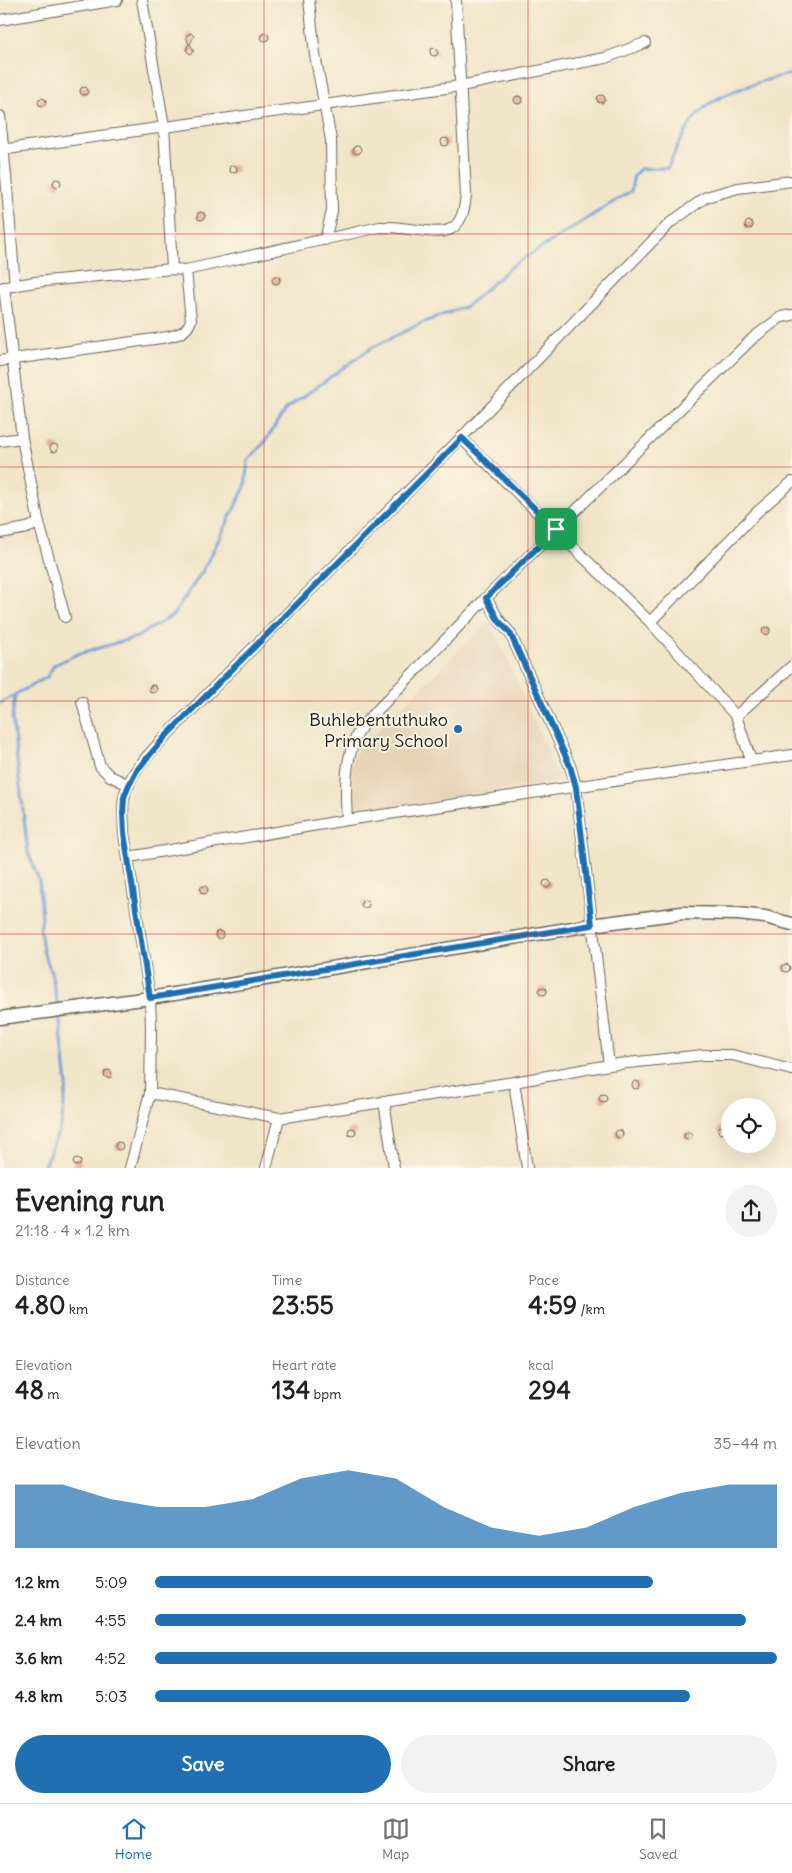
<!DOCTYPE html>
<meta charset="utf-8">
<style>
body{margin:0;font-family:Delius,sans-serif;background:#f2f2f2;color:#202124;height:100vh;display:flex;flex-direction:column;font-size:19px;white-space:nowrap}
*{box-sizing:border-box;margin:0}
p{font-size:16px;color:#757577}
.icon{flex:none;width:28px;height:28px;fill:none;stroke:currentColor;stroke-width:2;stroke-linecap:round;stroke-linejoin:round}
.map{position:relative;height:1168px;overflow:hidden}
.panel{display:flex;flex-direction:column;background:#fff;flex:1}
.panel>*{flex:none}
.controls{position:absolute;left:721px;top:1098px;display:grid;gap:10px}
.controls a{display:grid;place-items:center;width:55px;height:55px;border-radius:50%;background:#fff;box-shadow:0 5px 20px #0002;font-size:25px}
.pin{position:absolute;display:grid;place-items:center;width:42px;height:42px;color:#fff;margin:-21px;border-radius:10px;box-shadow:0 2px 8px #0006}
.round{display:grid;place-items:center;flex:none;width:52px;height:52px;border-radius:26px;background:#f2f2f2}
.head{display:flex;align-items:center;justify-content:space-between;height:85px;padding:0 15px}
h1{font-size:28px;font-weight:700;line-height:38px}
.metrics{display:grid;grid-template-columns:repeat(3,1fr);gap:8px;height:85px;padding:5px 15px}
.metrics div{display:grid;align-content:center}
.metrics b{font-size:25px;font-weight:700}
.metrics small{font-size:14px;font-weight:400}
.metrics p{font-size:14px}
.chart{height:140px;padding:10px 15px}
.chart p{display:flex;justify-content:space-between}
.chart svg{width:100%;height:90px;margin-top:5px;fill:#1f6fb2;opacity:.7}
.action{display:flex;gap:10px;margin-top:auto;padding:10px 15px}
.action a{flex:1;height:58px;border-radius:30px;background:#1f6fb2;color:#fff;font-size:20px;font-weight:700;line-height:58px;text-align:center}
.action a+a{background:#f2f2f2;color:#202124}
ul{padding:0 15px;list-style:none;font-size:16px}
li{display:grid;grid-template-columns:80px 60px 1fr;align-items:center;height:38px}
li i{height:12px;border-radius:6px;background:#1f6fb2}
.dock{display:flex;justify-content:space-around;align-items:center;height:70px;border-top:1px solid #e0e0e0;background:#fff;font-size:14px;color:#757577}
.dock a{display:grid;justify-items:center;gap:2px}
.dock .active{color:#1f6fb2}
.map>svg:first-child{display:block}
</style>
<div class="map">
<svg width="792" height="1168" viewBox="0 0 792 1168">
<rect width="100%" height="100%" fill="#fcf5e5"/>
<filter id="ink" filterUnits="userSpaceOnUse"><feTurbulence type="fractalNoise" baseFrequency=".02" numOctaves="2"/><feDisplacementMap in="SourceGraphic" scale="10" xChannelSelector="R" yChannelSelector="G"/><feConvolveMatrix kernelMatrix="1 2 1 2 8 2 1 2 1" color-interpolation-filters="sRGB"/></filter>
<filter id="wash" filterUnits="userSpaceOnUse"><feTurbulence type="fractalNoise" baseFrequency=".0096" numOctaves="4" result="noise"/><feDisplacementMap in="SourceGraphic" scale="20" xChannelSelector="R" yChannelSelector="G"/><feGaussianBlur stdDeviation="1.12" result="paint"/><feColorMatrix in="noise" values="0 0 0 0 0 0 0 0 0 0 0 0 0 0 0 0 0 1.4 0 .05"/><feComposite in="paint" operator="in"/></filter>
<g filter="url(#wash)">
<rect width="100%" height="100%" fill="#f1e5c7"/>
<path fill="#e6d4b7" d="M490 620 558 776 556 782 366 812 356 805 351 767 355 753Z"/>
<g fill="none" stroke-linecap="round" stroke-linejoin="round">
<g stroke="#6b9cd5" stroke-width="3">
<path d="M15 697 12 717 28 852 39 881 42 918 40 929 43 951 51 971 58 1007"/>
<path d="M0 703 47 677 54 665 78 654 137 637 174 614 204 569 245 487 248 460 265 442 286 409 371 348 424 322 467 306 512 266 631 191 634 175 640 169 668 168C676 148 687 124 703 109 720 93 769 78 792 74"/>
<path d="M43 1168 61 1126 67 1085 59 1013"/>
</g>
</g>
<g id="blocks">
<g fill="#e4af91">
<circle cx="265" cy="37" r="4"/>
<path d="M191 33 194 36 190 44 194 51 190 54 186 50 189 44 186 37 187 35Z"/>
<circle cx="434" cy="52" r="4"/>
<circle cx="84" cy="91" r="4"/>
<circle cx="601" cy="99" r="4"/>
<circle cx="518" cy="100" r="4"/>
<circle cx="42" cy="102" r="4"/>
<circle cx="445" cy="142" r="4"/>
<circle cx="357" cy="150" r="4"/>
<circle cx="233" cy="169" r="4"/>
<circle cx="57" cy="183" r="4"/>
<circle cx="201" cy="216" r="4"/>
<circle cx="749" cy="225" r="4"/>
<circle cx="276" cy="280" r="4"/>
<circle cx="54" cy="448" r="4"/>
<circle cx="766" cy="631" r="4"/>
<circle cx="153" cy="689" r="4"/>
<circle cx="547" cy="884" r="4"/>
<circle cx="204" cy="890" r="4"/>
<circle cx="365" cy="904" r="4"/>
<circle cx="219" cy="935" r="4"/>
<circle cx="786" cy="968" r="4"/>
<circle cx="543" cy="991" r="4"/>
<circle cx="108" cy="1074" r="4"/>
<circle cx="636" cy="1085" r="4"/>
<circle cx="603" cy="1098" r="4"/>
<circle cx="722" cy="1130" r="4"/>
<circle cx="352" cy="1132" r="4"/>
<circle cx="619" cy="1134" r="4"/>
<circle cx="688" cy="1136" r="4"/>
<circle cx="119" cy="1146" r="4"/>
<circle cx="77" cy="1162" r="4"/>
</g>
</g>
</g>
<g filter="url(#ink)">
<use href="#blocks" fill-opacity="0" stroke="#676258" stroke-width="1"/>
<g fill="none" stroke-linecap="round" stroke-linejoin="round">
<defs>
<g id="minor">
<path d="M142 0 164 126 172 269"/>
<path d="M309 0 315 55 331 140 332 211 325 240"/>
<path d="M0 20 117 0"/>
<path d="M0 116 6 176 15 286"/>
<path d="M0 150 460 86 605 58 645 43"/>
<path d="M0 288 35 282 172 269 186 270 380 227C387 227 394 227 400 228 436 231 462 244 466 195L456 0"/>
<path d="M0 361 168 337C180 334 187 332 191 320L186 270"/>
<path d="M461 438 650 622 736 716 751 760"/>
<path d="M0 441 22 438 4 287"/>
<path d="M39 523 65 617"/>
<path d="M0 533 27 528 39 523 22 438"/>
<path d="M486 598 499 620 510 633 570 766 576 787 609 1065"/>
<path d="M650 622 757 512 792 482"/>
<path d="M82 702 100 766 110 776 129 785"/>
<path d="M736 716 792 666"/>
<path d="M347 820C345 789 344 753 362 726L486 598 753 338 781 317 792 315"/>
<path d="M129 857 347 820 792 755"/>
<path d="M514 1082 527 1168"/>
<path d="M150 1093 279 1118 514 1082 609 1065 703 1055H732L792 1070"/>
<path d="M384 1101 394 1168"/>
<path d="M130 1168 150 1093 151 1028 150 998 124 833C124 822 122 810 124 798 128 774 149 754 165 737L461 438 670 223 706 197 738 188 792 181"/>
<path d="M266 1168 279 1118"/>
</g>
<path id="tertiary" d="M0 1018 150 998 591 925 682 913 738 914 765 917 792 924"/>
</defs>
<use href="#minor" stroke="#676258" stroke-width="12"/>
<use href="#tertiary" stroke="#676258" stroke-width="15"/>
<use href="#minor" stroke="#fff" stroke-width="10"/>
<use href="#tertiary" stroke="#fff" stroke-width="12"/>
</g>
</g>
<g fill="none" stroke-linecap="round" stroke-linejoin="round" filter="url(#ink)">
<defs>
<path id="route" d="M462 438 556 529 486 598 498 620 510 633 570 766 576 787 592 925 150 998 124 833 123 814 124 797 129 785 137 770 165 737Z"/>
</defs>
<use href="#route" stroke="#fff" stroke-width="10"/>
<use href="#route" stroke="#1f6fb2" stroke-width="6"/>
</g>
<path fill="none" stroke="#d62828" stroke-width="1" stroke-opacity="0.55" d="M264 0V1168M528 0V1168M0 234H792M0 467H792M0 701H792M0 934H792"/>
<circle fill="#1f6fb2" stroke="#fcf5e5" stroke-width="2" cx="458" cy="729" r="5"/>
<g text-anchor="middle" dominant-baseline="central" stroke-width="4" stroke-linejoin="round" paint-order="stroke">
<g font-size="18" fill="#1c1c1c" stroke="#fcf5e5" text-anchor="end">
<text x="448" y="719">Buhlebentuthuko<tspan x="448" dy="21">Primary School</tspan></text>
</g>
</g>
</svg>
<div class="controls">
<a><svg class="icon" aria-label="locate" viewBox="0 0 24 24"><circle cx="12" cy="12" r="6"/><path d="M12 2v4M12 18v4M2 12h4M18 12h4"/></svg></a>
</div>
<div class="pin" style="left:556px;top:529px;background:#1e9e55"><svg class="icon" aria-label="arrive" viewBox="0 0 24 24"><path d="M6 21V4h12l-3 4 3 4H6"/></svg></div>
</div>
<section class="panel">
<div class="head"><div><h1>Evening run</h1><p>21:18 · 4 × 1.2 km</p></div><a class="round"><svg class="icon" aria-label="share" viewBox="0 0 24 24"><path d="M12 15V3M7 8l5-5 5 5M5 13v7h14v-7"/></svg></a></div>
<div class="metrics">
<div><p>Distance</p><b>4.80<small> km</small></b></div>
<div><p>Time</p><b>23:55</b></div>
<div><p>Pace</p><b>4:59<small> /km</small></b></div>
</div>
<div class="metrics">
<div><p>Elevation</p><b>48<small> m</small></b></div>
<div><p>Heart rate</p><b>134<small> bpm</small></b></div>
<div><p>kcal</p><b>294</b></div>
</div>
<div class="chart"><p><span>Elevation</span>35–44 m</p>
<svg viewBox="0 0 160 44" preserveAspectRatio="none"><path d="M0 44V13L10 13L20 20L30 24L40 24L50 20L60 10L70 6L80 10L90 24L100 34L110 38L120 34L130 24L140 17L150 13L160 13V44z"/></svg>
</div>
<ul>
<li><b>1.2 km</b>5:09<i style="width:80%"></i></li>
<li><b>2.4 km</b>4:55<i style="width:95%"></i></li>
<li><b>3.6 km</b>4:52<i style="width:100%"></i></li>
<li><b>4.8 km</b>5:03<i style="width:86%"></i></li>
</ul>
<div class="action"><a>Save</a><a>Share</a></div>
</section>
<nav class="dock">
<a class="active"><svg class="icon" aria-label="home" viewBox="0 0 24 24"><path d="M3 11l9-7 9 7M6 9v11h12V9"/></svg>Home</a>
<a><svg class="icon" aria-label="map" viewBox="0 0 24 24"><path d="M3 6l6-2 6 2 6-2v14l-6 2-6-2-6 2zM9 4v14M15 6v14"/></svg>Map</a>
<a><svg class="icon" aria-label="saved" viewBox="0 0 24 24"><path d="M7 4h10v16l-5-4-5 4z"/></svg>Saved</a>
</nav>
